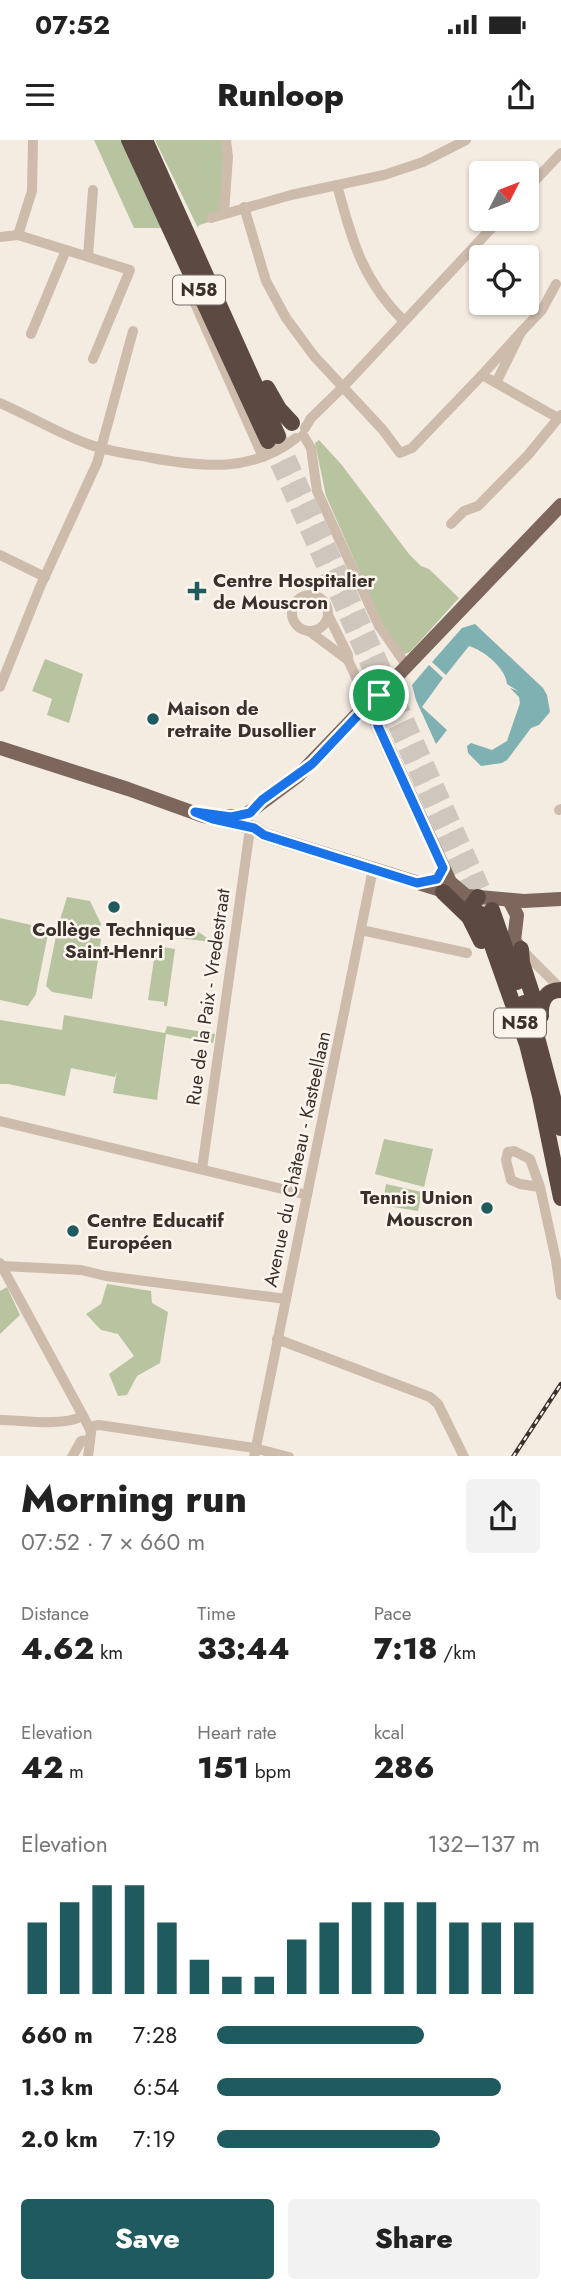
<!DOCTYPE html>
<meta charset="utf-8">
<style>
body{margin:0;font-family:Jost,sans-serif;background:#f2f2f2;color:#222;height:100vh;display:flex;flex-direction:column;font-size:26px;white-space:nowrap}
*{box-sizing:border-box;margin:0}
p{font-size:23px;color:#767676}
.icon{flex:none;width:38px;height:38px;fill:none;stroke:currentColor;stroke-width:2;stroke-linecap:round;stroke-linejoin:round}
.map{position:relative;height:1316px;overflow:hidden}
.details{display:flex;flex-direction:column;background:#fff;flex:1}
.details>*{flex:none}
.needle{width:46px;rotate:48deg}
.fabs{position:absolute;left:469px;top:21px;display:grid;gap:14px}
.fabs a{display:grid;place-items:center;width:70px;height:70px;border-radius:7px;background:#fff;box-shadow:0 2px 5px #0004;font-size:35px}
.pin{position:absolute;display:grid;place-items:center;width:60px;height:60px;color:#fff;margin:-30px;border:4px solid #fff;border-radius:50%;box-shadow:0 2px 7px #0007}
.round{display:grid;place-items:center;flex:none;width:74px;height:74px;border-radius:7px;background:#f2f2f2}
.head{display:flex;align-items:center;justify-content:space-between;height:119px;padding:0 21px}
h1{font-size:38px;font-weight:800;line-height:52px}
.figures{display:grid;grid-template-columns:repeat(3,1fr);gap:10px;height:119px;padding:7px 21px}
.figures div{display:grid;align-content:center}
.figures b{font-size:30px;font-weight:800}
.figures small{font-size:19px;font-weight:400}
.figures p{font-size:19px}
.chart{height:196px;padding:14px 21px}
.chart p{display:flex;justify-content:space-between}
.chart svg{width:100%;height:126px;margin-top:7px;stroke:#1f5a5e;stroke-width:6}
.action{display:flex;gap:14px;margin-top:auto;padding:14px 21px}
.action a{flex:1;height:80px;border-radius:7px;background:#1f5a5e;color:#fff;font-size:28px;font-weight:800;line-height:80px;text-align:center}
.action a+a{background:#f2f2f2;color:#222}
ul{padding:0 21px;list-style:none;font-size:23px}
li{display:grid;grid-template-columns:112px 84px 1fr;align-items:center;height:52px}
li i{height:18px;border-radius:9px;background:#1f5a5e}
.status{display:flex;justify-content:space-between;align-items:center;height:49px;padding:0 35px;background:#fff;direction:ltr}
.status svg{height:19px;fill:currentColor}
header{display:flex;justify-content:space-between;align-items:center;height:91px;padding:0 21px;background:#fff;font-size:32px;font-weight:800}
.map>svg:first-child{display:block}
</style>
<div class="status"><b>07:52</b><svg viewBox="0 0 49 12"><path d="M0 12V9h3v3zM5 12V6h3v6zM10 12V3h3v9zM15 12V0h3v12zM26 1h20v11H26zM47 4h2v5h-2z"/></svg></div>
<header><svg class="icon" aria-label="menu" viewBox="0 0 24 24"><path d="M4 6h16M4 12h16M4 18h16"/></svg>Runloop<svg class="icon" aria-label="share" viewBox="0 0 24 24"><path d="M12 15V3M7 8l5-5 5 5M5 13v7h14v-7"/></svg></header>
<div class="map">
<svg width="561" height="1317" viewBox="0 0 561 1317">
<rect width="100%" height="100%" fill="#f4ebe1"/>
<g fill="#b8c4a0">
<path d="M94 0H124L163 88H134Z"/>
<path d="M155 0H222L225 18 220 72 209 82 199 85 198 88Z"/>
<path d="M319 300 341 324 409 414 421 426 429 429 459 458 410 512 405 514 400 510 383 485 326 356 315 303Z"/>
<path d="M45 519 83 534 69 583 47 575 52 559 32 551Z"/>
<path d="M67 757 90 761 101 784 99 792 59 783Z"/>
<path d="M0 778 49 789 36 854 28 866 0 860Z"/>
<path d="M151 786 197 791 213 802 149 795Z"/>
<path d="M65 790 101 799 92 859 52 852 46 846 56 796Z"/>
<path d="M156 806 175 809 167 866H164V862L148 860Z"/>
<path d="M64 875 165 893 167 886 215 894 213 903 166 894 157 960 113 953 117 931 115 937 71 928 65 956 8 944H0V880L62 890Z"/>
<path d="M384 999 433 1009 424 1047 375 1034Z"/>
<path d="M386 1044 422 1052 418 1071 382 1065Z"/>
<path d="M107 1144 151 1151 152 1163 168 1172 160 1223 137 1236 127 1255 118 1256 109 1234 134 1216 118 1194 101 1190 86 1174 101 1164Z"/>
<path d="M7 1147 20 1175 0 1194V1151Z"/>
</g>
<g fill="#7fb0b2">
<path d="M475 484 543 548 547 555 550 572 539 585 531 588 507 620 502 623 481 626 468 613 467 606 471 603 492 610 507 601 520 563 519 557 510 548 518 551 507 544C506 528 483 510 469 506L446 535 432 522 462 488Z"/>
<path d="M429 525 443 538 422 567 447 590 436 604 416 560 412 545Z"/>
</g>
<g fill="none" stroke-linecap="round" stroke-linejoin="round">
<g stroke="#cfc6bd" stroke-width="16" stroke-dasharray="16 8" stroke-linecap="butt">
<path d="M278 296 491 768"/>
<path d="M268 301 478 768"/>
</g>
<g stroke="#cdbbac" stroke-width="10">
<path d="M337 45C352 100 362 140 404 181"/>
<path d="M527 49 561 13"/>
<path d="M244 67 266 141 286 178 314 216 383 290 400 313 412 308 482 235"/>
<path d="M224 73 228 17 226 0"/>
<path d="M211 78 291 55 384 35 423 22 466 0"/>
<path d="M18 95 32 51 33 0"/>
<path d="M0 97 18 95 130 130 93 219"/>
<path d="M88 116 93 50"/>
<path d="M178 141 193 159 263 317"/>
<path d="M521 192 542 170 556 144"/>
<path d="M31 194 66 110"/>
<path d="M496 243 521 192 482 235 558 278"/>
<path d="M0 263C30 276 58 293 88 304 109 312 131 314 152 318 203 327 252 333 296 298"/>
<path d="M305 288 311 278 343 247 500 79"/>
<path d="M303 295 311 308 317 351 379 486 407 526"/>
<path d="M451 384 464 371 478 366 528 315 561 275"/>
<path d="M0 415 45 437"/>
<circle cx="310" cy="473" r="18"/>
<path d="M328 475 348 515V520L366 559"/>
<path d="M309 491 348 520"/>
<path d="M0 547 40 447 97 323 133 191"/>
<path d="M559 670 561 669"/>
<path d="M361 790 467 813"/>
<path d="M521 809 561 849"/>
<path d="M0 981 307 1055"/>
<path d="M202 1029 250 689"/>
<path d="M540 1047 520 1044 511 1040 506 1020 508 1012 514 1011 530 1019 540 1047 556 1120 561 1155"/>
<path d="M0 1123 89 1287 91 1293 88 1317"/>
<path d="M2 1126 81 1130 106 1136 286 1159"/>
<path d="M277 1199 430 1257 438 1264 464 1317"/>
<path d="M0 1280C22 1280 64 1287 82 1276"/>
<path d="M89 1287 99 1285 254 1308 289 1317"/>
<path d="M72 1317 81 1301 90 1300"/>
<path d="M254 1317 373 729"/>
</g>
<g stroke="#7d675c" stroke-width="14">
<path d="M0 608 128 649 203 676 254 688 264 695 457 755 524 761 561 759"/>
<path d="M224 676H244L298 636 367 564"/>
<path d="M464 754 450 742 378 586C374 574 378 571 381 560L379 555 561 365"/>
<path d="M509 760 517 775 514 801 521 809"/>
</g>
<g stroke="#5c4a42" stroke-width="16">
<path d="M129 0 268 301"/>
<path d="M145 0 278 296"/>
<path d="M267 248 279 269 292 283"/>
<path d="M443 752 469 777 481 801"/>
<path d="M492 770 517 842"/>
<path d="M481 774 527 904 540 956 561 1058"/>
<path d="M469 777 470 768 478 757"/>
<path d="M521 809 522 823 539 875"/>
<path d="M524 863 538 901 561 988"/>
<path d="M541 876C540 862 545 850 561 850"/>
</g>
<defs>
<path id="rail" d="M513 1317 561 1244"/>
</defs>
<use href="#rail" stroke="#3b302b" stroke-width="4.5"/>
<use href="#rail" stroke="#fbf5ee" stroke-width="2" stroke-dasharray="5" stroke-linecap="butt"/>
</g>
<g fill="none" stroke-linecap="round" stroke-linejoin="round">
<defs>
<path id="route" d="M375 553 381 560 376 575 378 586 443 728 437 739 417 743 264 695 254 688 213 679 195 672 231 677 250 673 262 660 312 624 364 569 367 564 366 559 368 555Z"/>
</defs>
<use href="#route" stroke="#fff" stroke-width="14"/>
<use href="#route" stroke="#1a73e8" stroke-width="9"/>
</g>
<g fill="#1f5a5e" stroke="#fbf5ee" stroke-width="2.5">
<path d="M193.5 440.5h7v7h7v7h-7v7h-7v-7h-7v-7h7z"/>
<circle cx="153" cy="579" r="7"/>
<circle cx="114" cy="767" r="7"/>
<circle cx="487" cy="1068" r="7"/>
<circle cx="73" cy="1091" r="7"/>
</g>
<g text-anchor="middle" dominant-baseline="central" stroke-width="5" stroke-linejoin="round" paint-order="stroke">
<g fill="#fbf5ee" stroke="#756b66" stroke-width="2">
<rect x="173" y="135.5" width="52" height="29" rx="5"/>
<rect x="494" y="868.5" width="52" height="29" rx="5"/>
</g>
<g font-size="18" font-weight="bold" fill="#3b302b">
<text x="199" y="150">N58</text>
<text x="520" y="883">N58</text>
</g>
<g font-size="19" font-weight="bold" fill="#3b302b" stroke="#fbf5ee" text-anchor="start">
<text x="213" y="440">Centre Hospitalier<tspan x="213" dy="22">de Mouscron</tspan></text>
<text x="167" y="568">Maison de<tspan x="167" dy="22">retraite Dusollier</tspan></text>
<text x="114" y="789" text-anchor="middle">Collège Technique<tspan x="114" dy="22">Saint-Henri</tspan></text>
<text x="473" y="1057" text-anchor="end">Tennis Union<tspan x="473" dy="22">Mouscron</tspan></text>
<text x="87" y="1080">Centre Educatif<tspan x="87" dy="22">Européen</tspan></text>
</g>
<g font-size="19" fill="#3b302b" stroke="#fbf5ee">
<text transform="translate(208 857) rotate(-82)">Rue de la Paix - Vredestraat</text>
<text transform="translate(297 1019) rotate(-78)">Avenue du Château - Kasteellaan</text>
</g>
</g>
</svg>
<div class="fabs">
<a><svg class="needle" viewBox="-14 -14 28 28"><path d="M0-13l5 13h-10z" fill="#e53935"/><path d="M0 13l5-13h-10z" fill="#767676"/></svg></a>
<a><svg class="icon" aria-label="locate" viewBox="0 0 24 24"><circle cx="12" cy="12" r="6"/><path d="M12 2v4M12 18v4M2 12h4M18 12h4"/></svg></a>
</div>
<div class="pin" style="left:379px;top:555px;background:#1e9e55"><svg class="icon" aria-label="arrive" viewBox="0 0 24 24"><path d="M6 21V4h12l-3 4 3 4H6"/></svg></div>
</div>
<section class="details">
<div class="head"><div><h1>Morning run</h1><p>07:52 · 7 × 660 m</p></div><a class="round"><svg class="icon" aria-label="share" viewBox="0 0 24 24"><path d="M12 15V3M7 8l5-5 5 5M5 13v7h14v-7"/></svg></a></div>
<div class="figures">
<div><p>Distance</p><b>4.62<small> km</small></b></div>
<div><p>Time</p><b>33:44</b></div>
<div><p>Pace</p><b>7:18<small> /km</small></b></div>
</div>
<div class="figures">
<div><p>Elevation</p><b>42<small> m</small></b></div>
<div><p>Heart rate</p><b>151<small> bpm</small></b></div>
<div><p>kcal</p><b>286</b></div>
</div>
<div class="chart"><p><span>Elevation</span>132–137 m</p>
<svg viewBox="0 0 160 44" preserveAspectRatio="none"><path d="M5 44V19M15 44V12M25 44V6M35 44V6M45 44V19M55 44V32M65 44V38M75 44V38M85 44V25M95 44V19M105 44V12M115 44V12M125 44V12M135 44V19M145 44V19M155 44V19"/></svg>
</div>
<ul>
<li><b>660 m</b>7:28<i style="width:64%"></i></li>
<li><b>1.3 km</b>6:54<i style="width:88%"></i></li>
<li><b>2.0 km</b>7:19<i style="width:69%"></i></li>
</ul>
<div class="action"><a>Save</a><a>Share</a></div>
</section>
